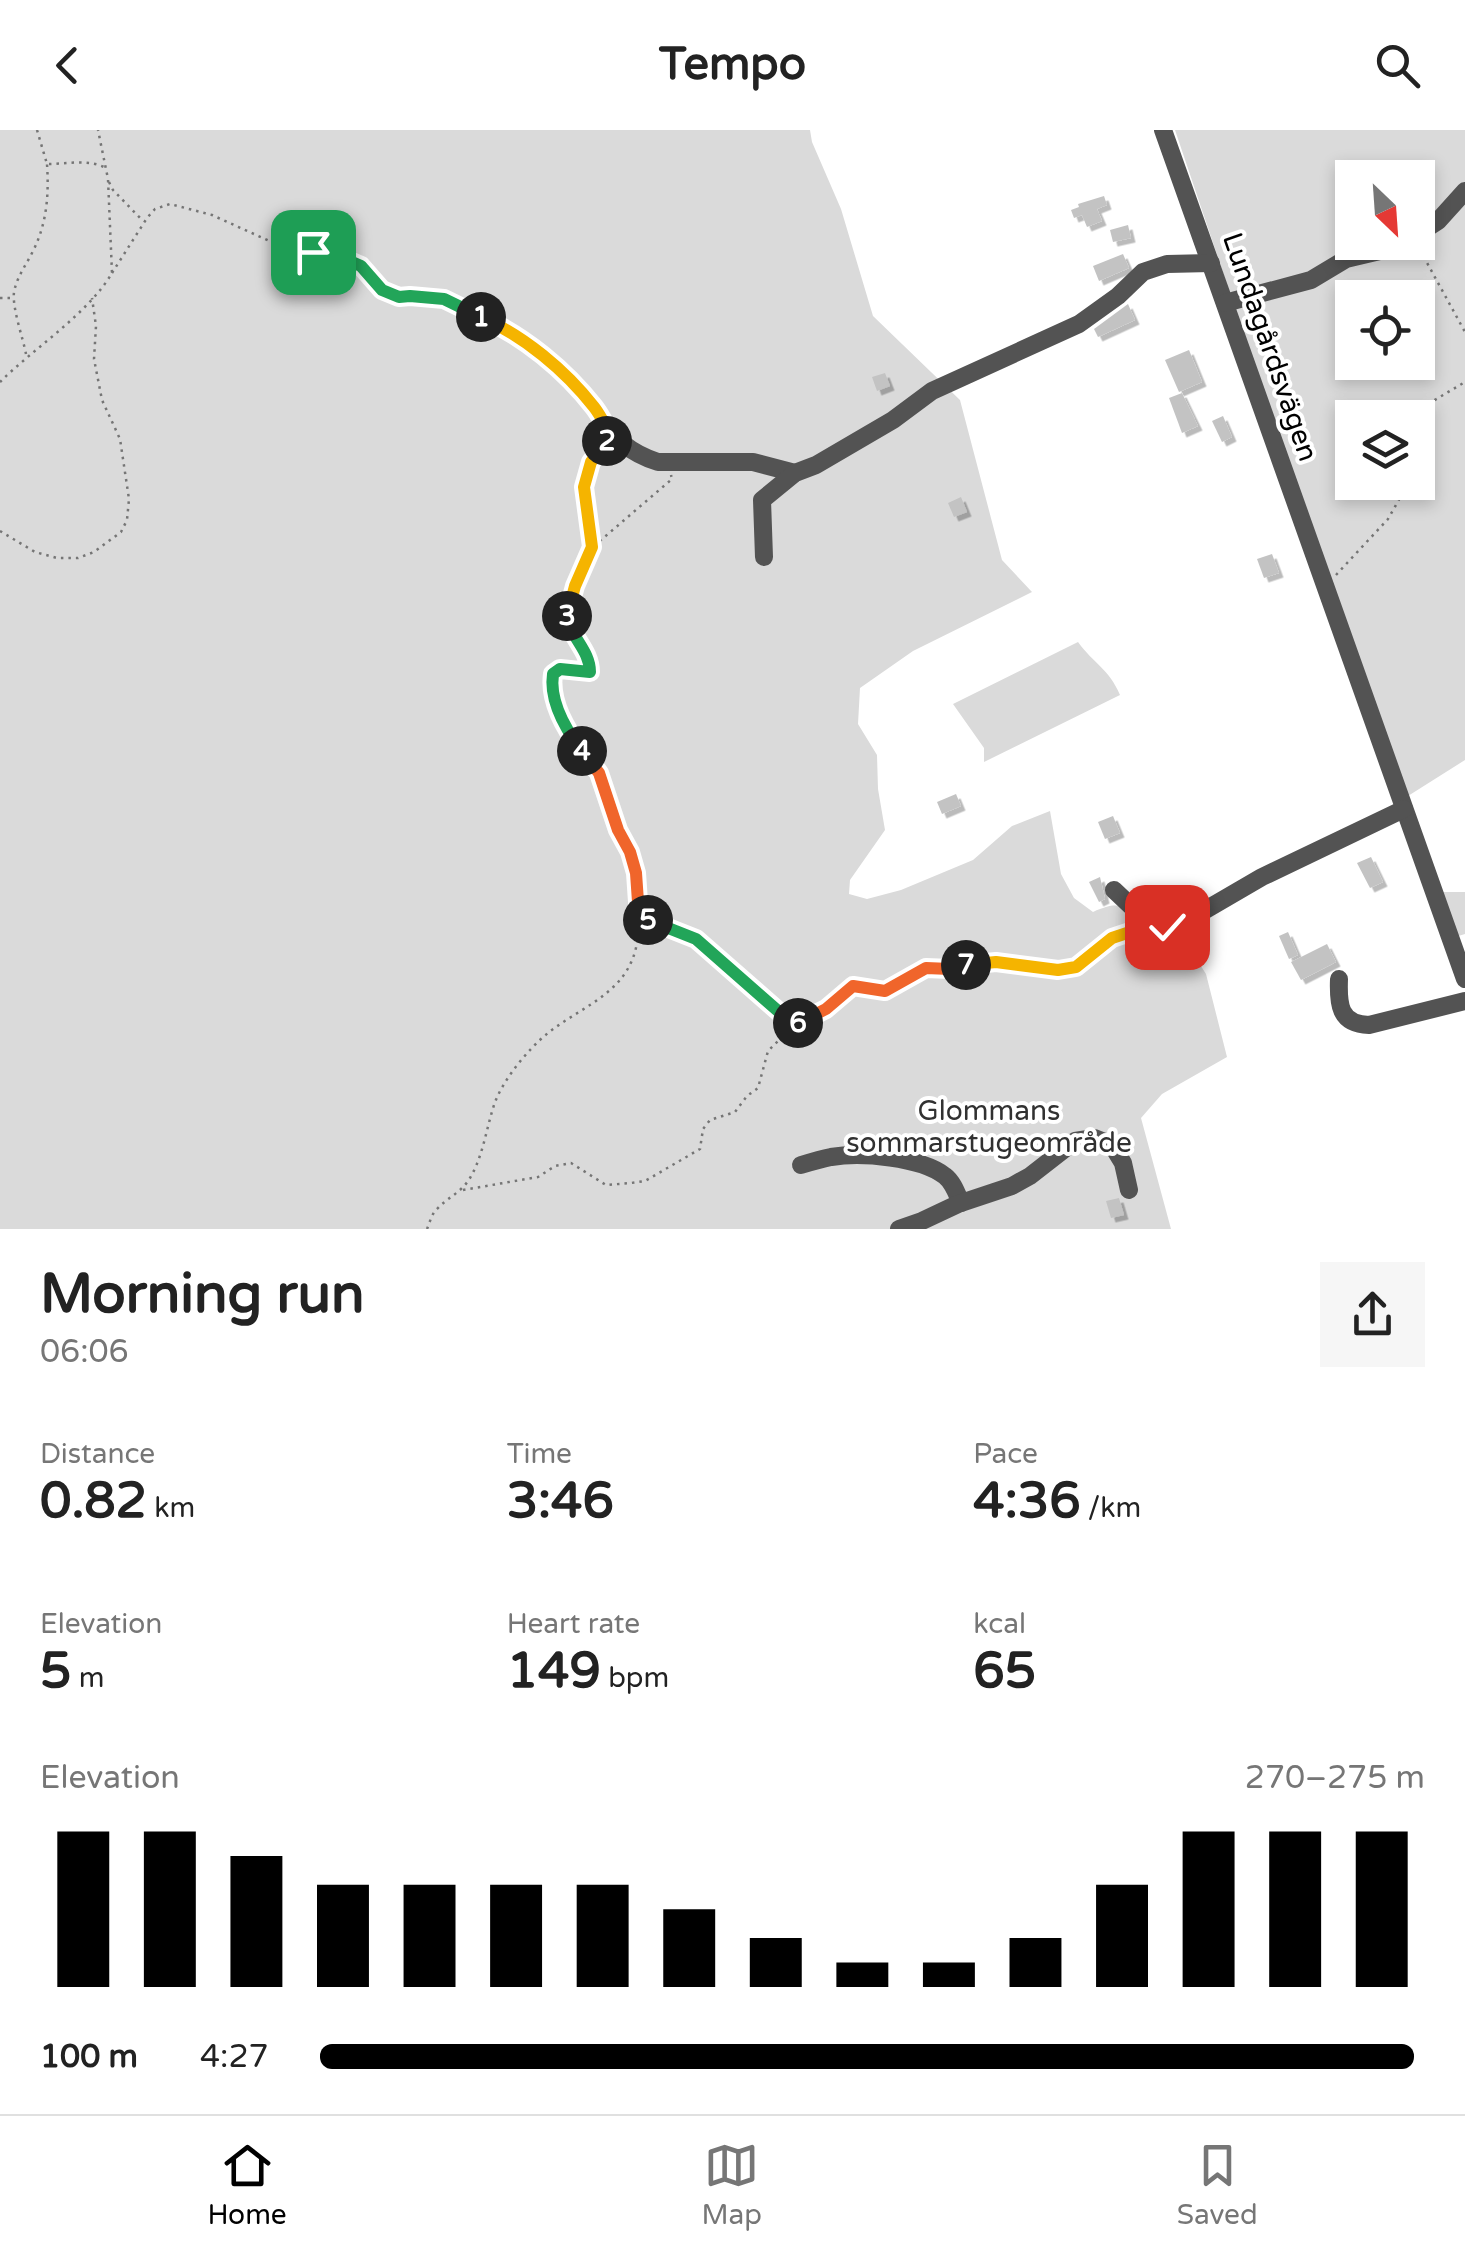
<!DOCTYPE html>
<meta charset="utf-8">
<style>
body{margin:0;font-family:"Varela Round",sans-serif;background:#f6f6f6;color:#222;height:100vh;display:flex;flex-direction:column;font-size:38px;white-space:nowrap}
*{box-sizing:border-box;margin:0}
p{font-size:32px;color:#767676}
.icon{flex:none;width:55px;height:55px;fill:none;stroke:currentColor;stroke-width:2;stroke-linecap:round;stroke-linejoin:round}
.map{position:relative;height:1099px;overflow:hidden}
.sheet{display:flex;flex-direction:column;background:#fff;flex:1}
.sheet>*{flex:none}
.needle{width:65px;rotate:155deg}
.controls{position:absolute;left:1335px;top:30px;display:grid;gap:20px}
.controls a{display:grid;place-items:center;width:100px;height:100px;border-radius:0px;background:#fff;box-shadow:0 5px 15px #0003;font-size:50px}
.pin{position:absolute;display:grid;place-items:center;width:85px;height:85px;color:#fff;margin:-42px;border-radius:20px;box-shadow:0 5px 15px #0006}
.km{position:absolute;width:50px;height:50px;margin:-25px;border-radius:50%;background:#222;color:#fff;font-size:28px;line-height:50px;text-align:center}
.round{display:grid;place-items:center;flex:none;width:105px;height:105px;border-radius:0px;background:#f6f6f6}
.overview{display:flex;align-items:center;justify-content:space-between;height:170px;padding:0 40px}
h1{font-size:55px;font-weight:700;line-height:75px}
.stats{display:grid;grid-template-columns:repeat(3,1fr);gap:15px;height:170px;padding:10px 40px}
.stats div{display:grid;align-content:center}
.stats b{font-size:50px;font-weight:700}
.stats small{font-size:28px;font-weight:400}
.stats p{font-size:28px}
.chart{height:280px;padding:20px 40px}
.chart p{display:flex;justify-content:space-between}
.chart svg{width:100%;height:180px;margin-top:10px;stroke:#000;stroke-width:6}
ul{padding:0 40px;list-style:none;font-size:32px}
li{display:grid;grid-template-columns:160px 120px 1fr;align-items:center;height:75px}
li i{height:25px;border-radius:12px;background:#000}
header{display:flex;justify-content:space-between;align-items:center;height:130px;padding:0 40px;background:#fff;font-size:45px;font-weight:700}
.dock{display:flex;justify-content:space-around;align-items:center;height:140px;border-top:2px solid #e0e0e0;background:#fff;font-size:28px;color:#767676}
.dock a{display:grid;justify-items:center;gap:5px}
.dock .selected{color:#000}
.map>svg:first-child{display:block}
</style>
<header><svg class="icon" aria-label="back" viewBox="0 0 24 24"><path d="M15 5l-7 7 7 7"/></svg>Tempo<svg class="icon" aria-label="search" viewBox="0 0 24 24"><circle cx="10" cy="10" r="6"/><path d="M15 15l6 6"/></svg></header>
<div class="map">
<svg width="1465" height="1099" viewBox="0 0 1465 1099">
<defs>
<filter id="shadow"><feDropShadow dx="4.5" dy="4.5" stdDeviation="0" flood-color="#0004"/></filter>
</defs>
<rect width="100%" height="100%" fill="#fff"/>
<g fill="#dadada" fill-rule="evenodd">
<path d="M0 0H810L812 12 841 79 873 186 960 270 1002 430 1032 462 913 521 860 558 858 594 877 625 878 659 885 700 850 750 849 764 867 769 901 760 973 730 1012 696 1050 681 1061 744 1074 768 1093 782C1137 762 1122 794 1151 806 1161 810 1172 806 1183 808L1206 844 1227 927 1162 964 1141 988 1171 1099H0Z"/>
<path d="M1175 0H1465V630L1408 666 1234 175ZM1352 48H1418V112H1352ZM1352 168H1418V232H1352ZM1352 288H1418V352H1352Z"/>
<path d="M1078 512C1094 534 1109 539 1120 565L984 632V618L953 574Z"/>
<path d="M1440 762H1465V804L1455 807Z"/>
</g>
<g fill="#c3c3c3" filter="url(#shadow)">
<path d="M1104 66 1107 75 1097 79 1102 91 1087 97 1082 85 1074 88 1071 80 1079 77 1078 74Z"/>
<path d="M1128 95 1131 108 1113 112 1110 100Z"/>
<path d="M1123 124 1129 138 1099 151 1093 136Z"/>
<path d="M1128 174 1135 190 1098 207 1094 199Z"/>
<path d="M1189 220 1202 252 1179 262 1165 230Z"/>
<path d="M885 243 890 256 877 261 872 247Z"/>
<path d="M1182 263 1198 296 1182 303 1169 268Z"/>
<path d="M1223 286 1232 307 1222 312 1212 291Z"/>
<path d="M961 367 967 382 954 387 948 373Z"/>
<path d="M1272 424 1279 443 1264 448 1257 429Z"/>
<path d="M956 664 961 676 942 684 937 672Z"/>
<path d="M1113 686 1120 703 1105 709 1098 692Z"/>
<path d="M1371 727 1383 752 1370 758 1357 733Z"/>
<path d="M1100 747 1105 769 1099 772 1089 752Z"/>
<path d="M1288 802 1298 825 1289 829 1279 806Z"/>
<path d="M1327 814 1336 832 1301 850 1291 832Z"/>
<path d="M1119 1068 1124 1085 1111 1088 1106 1071Z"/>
</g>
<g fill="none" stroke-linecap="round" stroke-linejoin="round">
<g stroke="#757575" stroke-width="2.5" stroke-dasharray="2.5 5" stroke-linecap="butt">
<path d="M37 0 47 34C65 34 87 29 104 37"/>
<path d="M109 52 113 60 143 91"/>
<path d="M1420 120 1465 202"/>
<path d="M112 143 147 88 155 79 170 74 212 85 276 114 345 129 361 136 383 160 399 167 410 165 444 169 494 193 534 219 588 271"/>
<path d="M0 168H13"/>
<path d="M26 224C23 208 12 178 14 162 17 146 27 134 34 119 47 92 49 64 47 34"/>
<path d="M0 252C34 218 88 184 112 143L108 49 98 0"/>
<path d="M1418 294 1428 274 1465 252"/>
<path d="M1418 312V321"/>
<path d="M0 401 35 422 57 428H78L94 422 121 402 127 390 129 369 120 309 102 270 94 229 96 196 92 168"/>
<path d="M594 416 672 349 671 345"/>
<path d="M1336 445 1388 389 1409 352"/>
<path d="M639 786 696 809 793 894"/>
<path d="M463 1060 538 1047 555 1036 571 1033 606 1055 631 1053 645 1051 700 1019 703 999 710 990 735 982 747 966 758 958 768 921 794 895 826 879 853 856 885 861 896 857 927 838 950 839 970 833 996 832 1058 840 1076 837 1112 809 1135 800"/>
<path d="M427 1099C430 1092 432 1083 437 1079 448 1067 461 1063 470 1048 483 1026 486 1000 494 975 502 951 528 919 548 903 586 873 632 862 638 806 641 780 639 747 630 723 626 713 620 705 616 696 611 679 607 661 599 645 594 634 584 624 577 614 563 595 549 568 553 543L560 539 590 542C591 518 566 507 566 487 567 464 591 432 592 414 593 373 573 356 601 317"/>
</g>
<g stroke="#535353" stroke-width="18">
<path d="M1163 0 1465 849"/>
<path d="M1418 104 1438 91 1465 61"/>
<path d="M1225 173 1311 150 1346 129 1380 121 1399 112"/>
<path d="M598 283C610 307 632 324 658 332H753L795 343"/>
<path d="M764 427 762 370 795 343 816 335 893 290 932 261 1079 194 1118 166 1143 142 1167 134 1211 133"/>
<path d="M1114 760 1151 795 1159 798 1183 793 1262 747 1404 679"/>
<path d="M1339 849C1338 874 1339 894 1369 895L1465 871"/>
<path d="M801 1035C811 1032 821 1029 831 1027 861 1022 921 1027 945 1046 953 1052 957 1064 961 1073"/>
<path d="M899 1099 922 1091 958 1074 1012 1056 1030 1046 1075 1011 1094 1008 1112 1015 1123 1033 1129 1060"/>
</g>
</g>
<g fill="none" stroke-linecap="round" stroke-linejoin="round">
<defs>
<path id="split-1" d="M313 122 345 129 361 136 382 160 399 167 410 166 444 169 481 187"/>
<path id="split-2" d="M481 187C524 206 565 240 594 277 601 286 605 296 612 304L607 311"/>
<path id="split-3" d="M567 486 575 456 592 417 584 357 591 332 607 311"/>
<path id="split-4" d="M567 486C570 507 590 520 590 542L560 539 553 544C549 571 566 600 582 621"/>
<path id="split-5" d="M582 621 599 643 618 700 630 722 636 743 639 786 648 790"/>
<path id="split-6" d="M648 790 696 809 794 895 798 893"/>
<path id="split-7" d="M798 893 826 879 853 856 885 861 926 838 950 839 966 835"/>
<path id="split-8" d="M966 835 996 832 1058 840 1076 837 1112 808 1151 795 1158 798 1167 797"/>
</defs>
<use href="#split-1" stroke="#fff" stroke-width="20"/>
<use href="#split-2" stroke="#fff" stroke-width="20"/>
<use href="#split-3" stroke="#fff" stroke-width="20"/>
<use href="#split-4" stroke="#fff" stroke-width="20"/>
<use href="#split-5" stroke="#fff" stroke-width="20"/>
<use href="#split-6" stroke="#fff" stroke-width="20"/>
<use href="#split-7" stroke="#fff" stroke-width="20"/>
<use href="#split-8" stroke="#fff" stroke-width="20"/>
<use href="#split-1" stroke="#22a559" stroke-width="12"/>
<use href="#split-2" stroke="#f5b400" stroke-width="12"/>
<use href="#split-3" stroke="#f5b400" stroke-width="12"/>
<use href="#split-4" stroke="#22a559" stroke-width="12"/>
<use href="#split-5" stroke="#f0652b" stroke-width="12"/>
<use href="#split-6" stroke="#22a559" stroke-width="12"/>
<use href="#split-7" stroke="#f0652b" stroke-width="12"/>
<use href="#split-8" stroke="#f5b400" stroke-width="12"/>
</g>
<g text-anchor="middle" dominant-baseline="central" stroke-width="8" stroke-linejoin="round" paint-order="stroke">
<g font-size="28" fill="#000" stroke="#fff">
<text transform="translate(1270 217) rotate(71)">Lundagårdsvägen</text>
</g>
<g font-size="28" fill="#313131" stroke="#fff">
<text x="989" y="981">Glommans<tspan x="989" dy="32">sommarstugeområde</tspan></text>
</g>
</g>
</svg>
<div class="controls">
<a><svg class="needle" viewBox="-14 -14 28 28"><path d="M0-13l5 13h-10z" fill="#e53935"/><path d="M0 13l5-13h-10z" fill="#767676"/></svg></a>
<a><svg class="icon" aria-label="locate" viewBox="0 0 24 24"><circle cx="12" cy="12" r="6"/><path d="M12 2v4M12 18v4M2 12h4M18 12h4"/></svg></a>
<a><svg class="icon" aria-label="layers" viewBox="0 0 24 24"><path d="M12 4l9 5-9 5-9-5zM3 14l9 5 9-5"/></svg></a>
</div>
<div class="pin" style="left:313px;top:122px;background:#1e9e55"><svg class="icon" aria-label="arrive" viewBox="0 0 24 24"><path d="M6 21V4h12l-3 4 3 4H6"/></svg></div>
<div class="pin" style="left:1167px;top:797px;background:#d93025"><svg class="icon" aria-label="check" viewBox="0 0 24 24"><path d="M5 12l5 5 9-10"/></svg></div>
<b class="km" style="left:481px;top:187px">1</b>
<b class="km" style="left:607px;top:311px">2</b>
<b class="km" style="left:567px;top:486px">3</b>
<b class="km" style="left:582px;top:621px">4</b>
<b class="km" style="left:648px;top:790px">5</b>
<b class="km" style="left:798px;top:893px">6</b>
<b class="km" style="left:966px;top:835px">7</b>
</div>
<section class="sheet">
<div class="overview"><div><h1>Morning run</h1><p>06:06</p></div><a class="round"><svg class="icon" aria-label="share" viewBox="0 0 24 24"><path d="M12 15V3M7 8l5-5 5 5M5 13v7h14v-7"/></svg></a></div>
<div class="stats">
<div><p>Distance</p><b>0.82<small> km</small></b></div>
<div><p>Time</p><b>3:46</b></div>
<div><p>Pace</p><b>4:36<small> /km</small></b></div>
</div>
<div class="stats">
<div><p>Elevation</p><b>5<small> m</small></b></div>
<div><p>Heart rate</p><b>149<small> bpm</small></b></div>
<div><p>kcal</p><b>65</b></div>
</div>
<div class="chart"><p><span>Elevation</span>270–275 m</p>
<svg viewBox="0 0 160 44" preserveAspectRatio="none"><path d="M5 44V6M15 44V6M25 44V12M35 44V19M45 44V19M55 44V19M65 44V19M75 44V25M85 44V32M95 44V38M105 44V38M115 44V32M125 44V19M135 44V6M145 44V6M155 44V6"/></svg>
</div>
<ul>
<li><b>100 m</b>4:27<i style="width:99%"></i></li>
</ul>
</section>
<nav class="dock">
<a class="selected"><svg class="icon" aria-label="home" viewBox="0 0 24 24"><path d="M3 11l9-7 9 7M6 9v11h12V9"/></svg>Home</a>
<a><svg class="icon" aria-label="map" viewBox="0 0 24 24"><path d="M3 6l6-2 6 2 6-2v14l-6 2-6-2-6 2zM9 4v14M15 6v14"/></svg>Map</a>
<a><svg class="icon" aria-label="saved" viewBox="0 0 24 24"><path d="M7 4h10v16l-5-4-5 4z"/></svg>Saved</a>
</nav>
